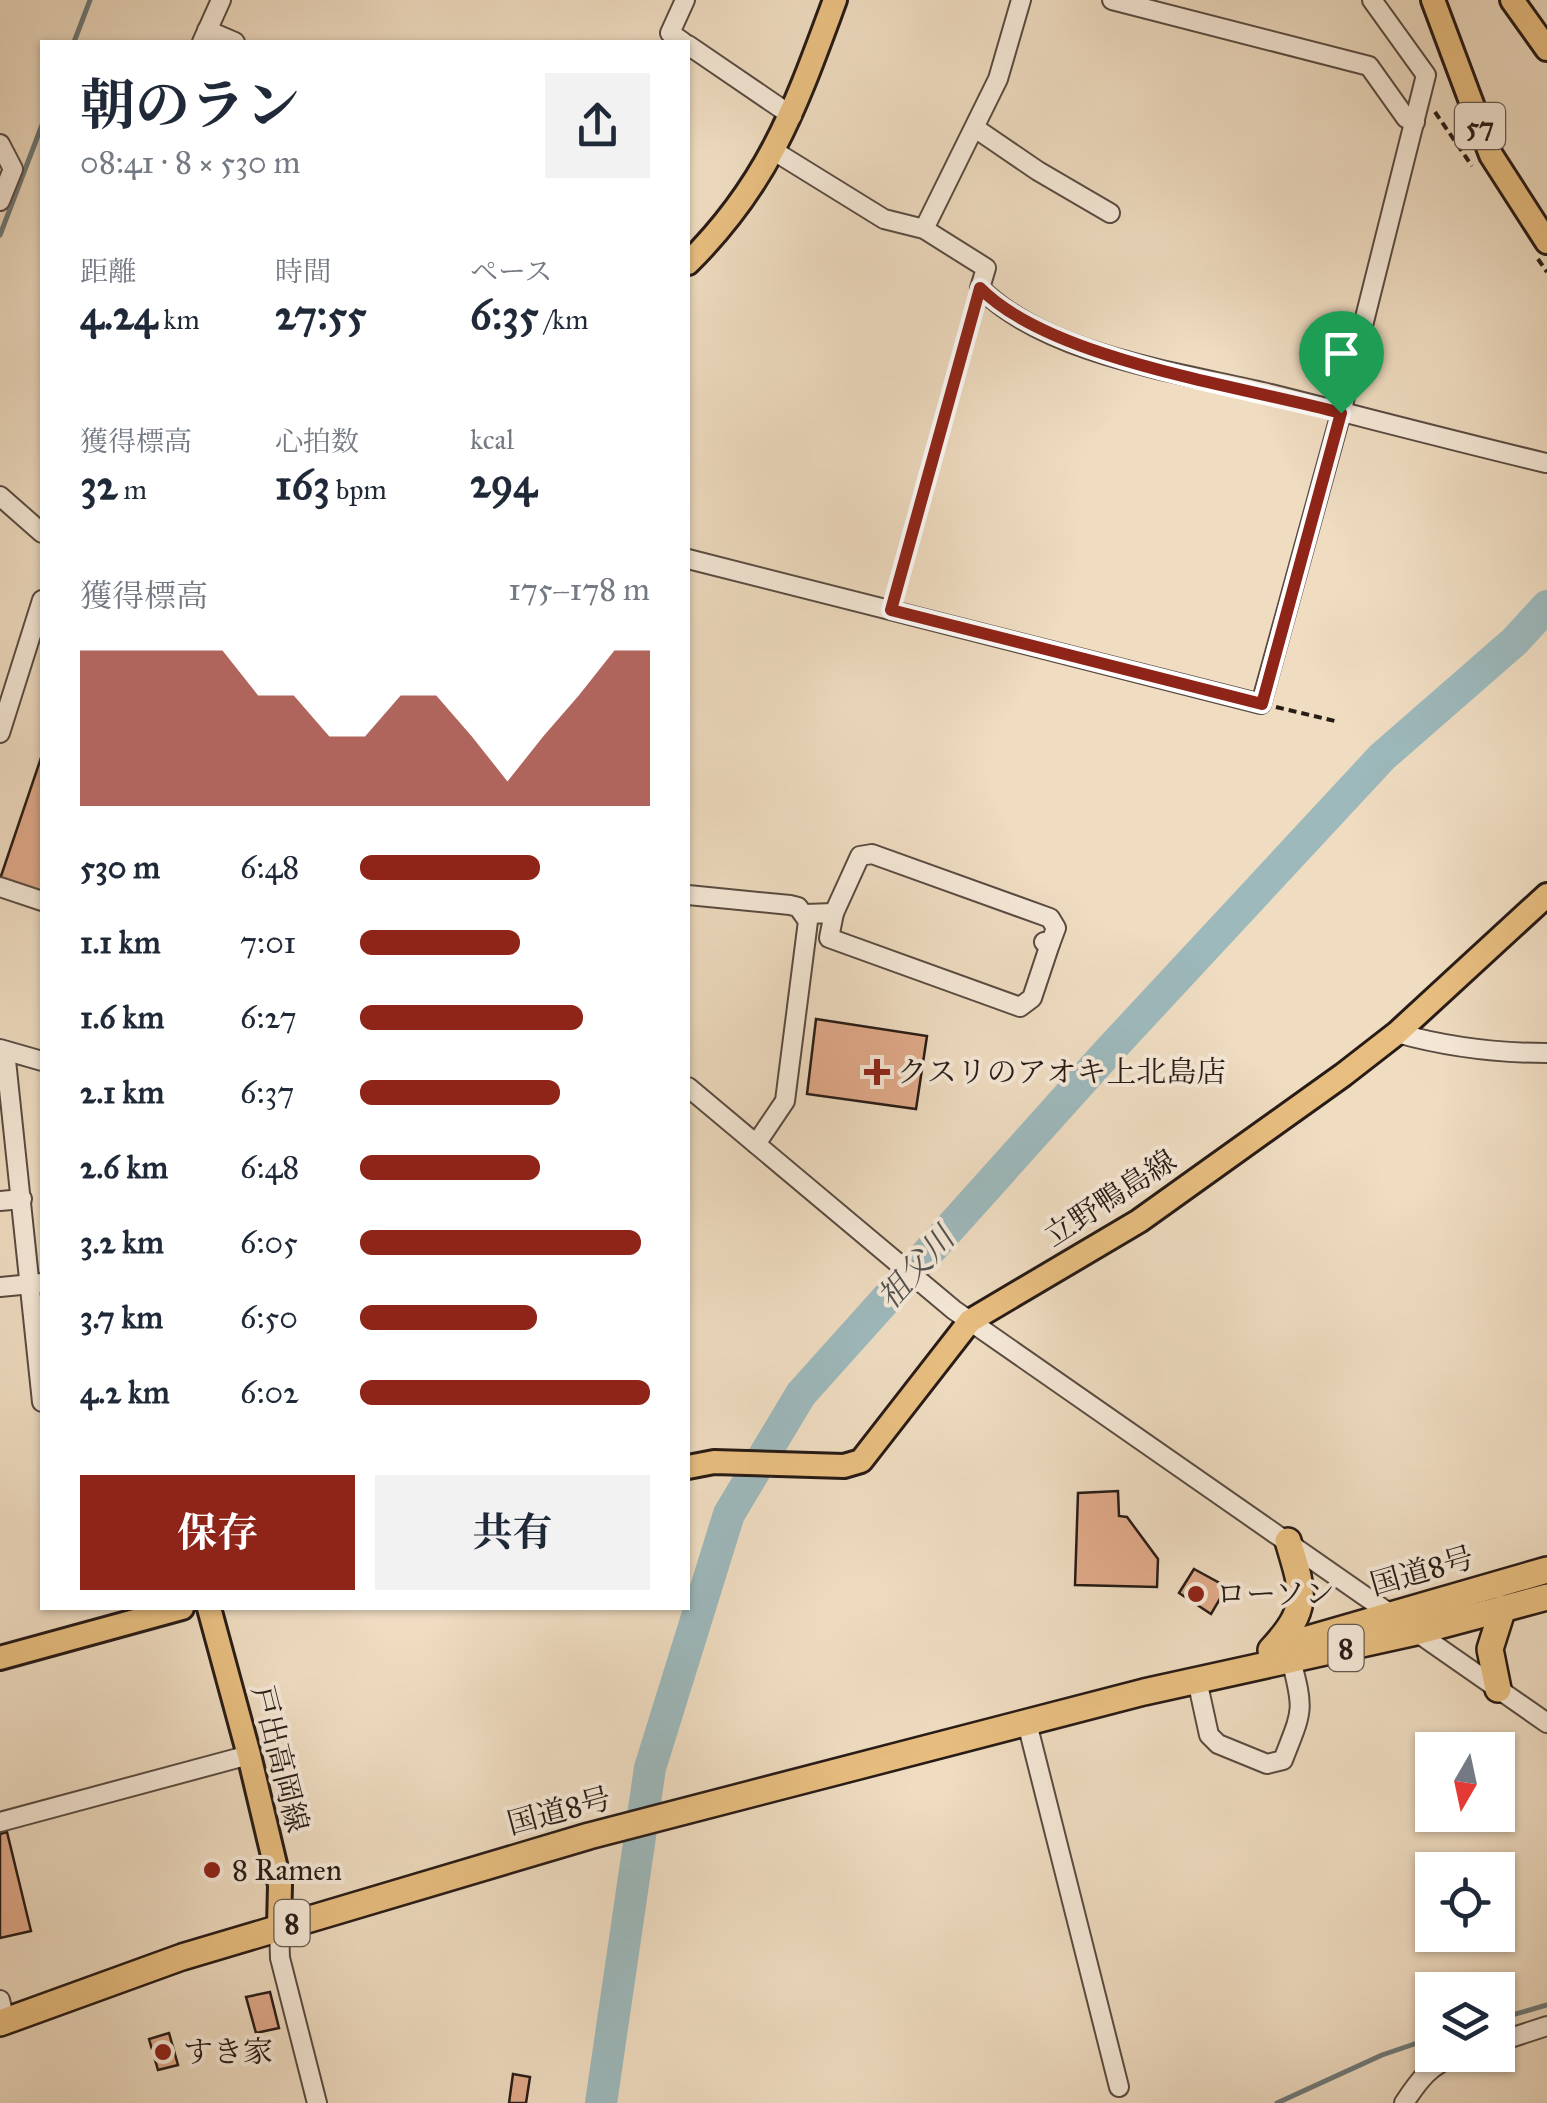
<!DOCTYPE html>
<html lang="ja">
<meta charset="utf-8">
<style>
body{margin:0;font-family:"IM FELL Great Primer","Noto Serif JP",serif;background:#f2f2f3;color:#1f2937;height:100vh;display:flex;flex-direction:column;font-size:38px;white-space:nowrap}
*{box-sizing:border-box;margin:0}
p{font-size:32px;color:#747a83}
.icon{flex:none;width:55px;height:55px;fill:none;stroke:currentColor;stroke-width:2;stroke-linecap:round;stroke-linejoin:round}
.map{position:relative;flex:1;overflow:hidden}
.details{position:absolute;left:40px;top:40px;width:650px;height:1570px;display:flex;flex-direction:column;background:#fff;border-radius:0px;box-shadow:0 2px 8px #0004}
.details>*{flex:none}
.needle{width:65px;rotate:189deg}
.tools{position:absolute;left:1415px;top:1732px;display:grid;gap:20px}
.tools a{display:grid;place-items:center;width:100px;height:100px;border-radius:0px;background:#fff;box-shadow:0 2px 8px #0004;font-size:50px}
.pin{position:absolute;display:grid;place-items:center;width:85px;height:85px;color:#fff;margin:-102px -42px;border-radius:50% 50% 50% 0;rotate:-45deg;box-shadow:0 0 10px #0007}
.pin .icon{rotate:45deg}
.round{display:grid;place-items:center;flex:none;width:105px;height:105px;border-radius:0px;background:#f2f2f3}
.summary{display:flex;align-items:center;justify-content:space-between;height:170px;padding:0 40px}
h1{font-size:55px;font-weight:700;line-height:75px}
.stats{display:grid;grid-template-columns:repeat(3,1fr);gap:15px;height:170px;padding:10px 40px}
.stats div{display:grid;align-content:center}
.stats b{font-size:42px;font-weight:700}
.stats small{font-size:28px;font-weight:400}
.stats p{font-size:28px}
.chart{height:280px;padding:20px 40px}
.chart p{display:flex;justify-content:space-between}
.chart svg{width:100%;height:180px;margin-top:10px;fill:#8f2418;opacity:.7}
.cta{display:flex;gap:20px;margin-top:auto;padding:20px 40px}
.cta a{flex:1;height:115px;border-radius:0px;background:#8f2418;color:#fff;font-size:40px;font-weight:700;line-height:115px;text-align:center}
.cta a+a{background:#f2f2f3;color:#1f2937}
ul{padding:0 40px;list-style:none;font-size:32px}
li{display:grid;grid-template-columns:160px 120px 1fr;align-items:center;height:75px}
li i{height:25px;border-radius:12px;background:#8f2418}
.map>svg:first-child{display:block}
</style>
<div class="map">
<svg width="1547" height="2103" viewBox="0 0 1547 2103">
<rect width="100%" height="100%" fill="#efdcc1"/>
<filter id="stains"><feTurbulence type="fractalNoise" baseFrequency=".002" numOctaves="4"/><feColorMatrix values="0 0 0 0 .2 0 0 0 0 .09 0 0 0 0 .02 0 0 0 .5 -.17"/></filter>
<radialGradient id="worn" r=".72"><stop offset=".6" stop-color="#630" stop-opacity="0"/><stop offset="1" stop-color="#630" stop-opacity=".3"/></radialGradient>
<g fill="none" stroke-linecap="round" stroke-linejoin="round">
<g stroke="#6e7a7a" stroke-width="5">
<path d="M74 42 90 0"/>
<path d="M0 235 42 125"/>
<path d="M1498 2019 1547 2005"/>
<path d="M1277 2103 1382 2055 1432 2038"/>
</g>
<path stroke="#9db9bc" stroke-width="32" d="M601 2103 650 1768 729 1514 801 1394 1107 1053 1382 757 1515 641 1547 606"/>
</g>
<g fill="#e1aa8a" stroke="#271b16" stroke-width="2.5">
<path d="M42 755V894L0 879Z"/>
<path d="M816 1019 927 1036 916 1109 807 1094Z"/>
<path d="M1118 1491 1119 1516 1127 1517 1158 1559 1157 1587 1075 1585 1078 1493Z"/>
<path d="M1194 1569 1227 1587 1211 1614 1179 1593Z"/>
<path d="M7 1832 31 1931 0 1938V1834Z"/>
<path d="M270 1992 279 2028 256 2033 246 1997Z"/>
<path d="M169 2033 178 2065 158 2070 149 2039Z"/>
<path d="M513 2074 530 2077 526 2103H509Z"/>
</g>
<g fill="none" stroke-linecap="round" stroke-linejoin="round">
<defs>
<g id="minor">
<path d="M1112 0 1369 66 1406 118 1415 122"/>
<path d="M207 30 235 42"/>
<path d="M202 42 221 0"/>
<path d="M683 42 670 33 685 0"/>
<path d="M688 45 792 116"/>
<path d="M975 128 1038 171 1110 213"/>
<path d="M0 144 13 169 0 201"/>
<path d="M774 151 884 219 924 229 986 268 980 288C1048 356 1179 372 1271 394 1363 417 1454 441 1546 463"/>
<path d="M924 229 998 79 1021 0"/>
<path d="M0 496 42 533"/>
<path d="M688 559 1261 704 1341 413 1426 75 1372 0"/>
<path d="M0 733 42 600"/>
<path d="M0 887 42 901"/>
<path d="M688 895 790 905 798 907 808 921 785 1101 756 1144"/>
<path d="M834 913 860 856 872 854 1050 918 1056 928 1050 944"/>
<path d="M805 914 834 913 829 938 1020 1007 1032 998 1050 944 1044 942"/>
<path d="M1397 1033C1447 1047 1495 1053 1547 1053"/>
<path d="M0 1049 42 1061"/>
<path d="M5 1051 42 1402"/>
<path d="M688 1087 954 1310 1547 1723"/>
<path d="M0 1201 22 1199"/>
<path d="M0 1287 42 1283"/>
<path d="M1197 1680 1209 1735 1218 1744 1267 1764 1283 1760C1302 1711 1305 1712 1291 1660"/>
<path d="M1027 1723 1119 2087"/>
<path d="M0 1822 249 1755"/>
<path d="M279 1927 280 1958 317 2103"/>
<path d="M0 2000 5 2021"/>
<path d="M1498 2042 1547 2026"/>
<path d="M1404 2103C1419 2080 1431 2064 1457 2055"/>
</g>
<g id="major">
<path d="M1433 0 1491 155 1547 242"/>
<path d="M1512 0 1547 49"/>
<path d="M688 263C770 182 796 105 835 0"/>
<path d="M688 1467 714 1462 844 1466 861 1461 970 1321 1139 1221 1343 1075 1397 1033 1547 895"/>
<path d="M209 1608 249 1755 280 1885 279 1927"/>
<path d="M0 1658 182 1608"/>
</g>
<g id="highway">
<path d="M1287 1645 1547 1570"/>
<path d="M1271 1650C1310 1608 1304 1594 1288 1541"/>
<path d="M1498 1689 1490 1649 1503 1608"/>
<path d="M0 2023 182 1957 589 1836 1144 1692 1416 1632 1547 1597"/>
</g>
</defs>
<use href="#minor" stroke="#594b41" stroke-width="22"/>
<use href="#major" stroke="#271b16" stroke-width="28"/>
<use href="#highway" stroke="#271b16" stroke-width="30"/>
<g stroke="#271b16" stroke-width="4" stroke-dasharray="8 5" stroke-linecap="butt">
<path d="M1435 112 1472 166"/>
<path d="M1538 259 1547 272"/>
<path d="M895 596 975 306"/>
<path d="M1276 707 1339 722"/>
</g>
<use href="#minor" stroke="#f5e8d7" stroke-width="18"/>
<use href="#major" stroke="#e8be80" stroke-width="22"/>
<use href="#highway" stroke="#e8be80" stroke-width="25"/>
</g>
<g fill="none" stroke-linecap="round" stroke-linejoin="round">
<defs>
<path id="route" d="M980 288C1051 360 1241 386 1341 413L1262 704 891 610Z"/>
</defs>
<use href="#route" stroke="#fff" stroke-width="20"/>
<use href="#route" stroke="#8f2418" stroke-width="12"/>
</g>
<g fill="#8f2418" stroke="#f5e8d7" stroke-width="4">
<path d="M872 1057h10v10h10v10h-10v10h-10v-10h-10v-10h10z"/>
<circle cx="1196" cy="1594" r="10"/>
<circle cx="212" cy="1870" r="10"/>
<circle cx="163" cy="2052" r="10"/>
</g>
<g text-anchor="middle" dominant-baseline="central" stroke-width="8" stroke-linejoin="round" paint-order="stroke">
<g fill="#f5e8d7" stroke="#655850" stroke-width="2.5">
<rect x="1455" y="103" width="50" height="46" rx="8"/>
<rect x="1328.5" y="1625" width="35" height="46" rx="8"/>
<rect x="274.5" y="1900" width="35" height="46" rx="8"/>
</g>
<g font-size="28" font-weight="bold" fill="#271b16">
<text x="1480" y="126">57</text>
<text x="1346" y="1648">8</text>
<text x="292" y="1923">8</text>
</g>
<g font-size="30" fill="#271b16" stroke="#f5e8d7" text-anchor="start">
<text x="897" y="1072">クスリのアオキ上北島店</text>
<text x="1216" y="1594">ローソン</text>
<text x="232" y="1870">8 Ramen</text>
<text x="183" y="2052">すき家</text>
</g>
<g font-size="30" fill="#271b16" stroke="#f5e8d7">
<text transform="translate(1110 1198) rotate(-33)">立野鴨島線</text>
<text transform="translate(1422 1571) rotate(-16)">国道8号</text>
<text transform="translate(280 1759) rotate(76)">戸出高岡線</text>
<text transform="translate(559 1811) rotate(-15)">国道8号</text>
</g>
<g font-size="32" font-style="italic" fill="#505250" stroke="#f5e8d7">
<text transform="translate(916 1268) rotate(-48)">祖父川</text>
</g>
</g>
<rect width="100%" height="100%" filter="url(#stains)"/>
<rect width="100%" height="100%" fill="url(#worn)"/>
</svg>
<div class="tools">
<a><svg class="needle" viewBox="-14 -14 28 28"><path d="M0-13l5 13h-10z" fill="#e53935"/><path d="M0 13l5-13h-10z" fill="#747a83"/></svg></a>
<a><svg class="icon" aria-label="locate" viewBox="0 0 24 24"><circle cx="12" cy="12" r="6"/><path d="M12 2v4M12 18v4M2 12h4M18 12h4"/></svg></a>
<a><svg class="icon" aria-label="layers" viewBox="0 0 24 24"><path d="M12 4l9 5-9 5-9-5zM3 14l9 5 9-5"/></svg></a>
</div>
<div class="pin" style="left:1341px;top:413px;background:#1e9e55"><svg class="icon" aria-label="arrive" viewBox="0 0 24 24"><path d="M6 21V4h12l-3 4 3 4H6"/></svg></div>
<section class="details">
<div class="summary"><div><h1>朝のラン</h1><p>08:41 · 8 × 530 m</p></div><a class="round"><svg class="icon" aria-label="share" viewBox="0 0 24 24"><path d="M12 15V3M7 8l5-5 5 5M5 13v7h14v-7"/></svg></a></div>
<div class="stats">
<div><p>距離</p><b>4.24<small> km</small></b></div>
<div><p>時間</p><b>27:55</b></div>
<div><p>ペース</p><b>6:35<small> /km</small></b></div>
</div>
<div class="stats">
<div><p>獲得標高</p><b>32<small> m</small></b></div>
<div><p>心拍数</p><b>163<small> bpm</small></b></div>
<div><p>kcal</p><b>294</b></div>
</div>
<div class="chart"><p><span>獲得標高</span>175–178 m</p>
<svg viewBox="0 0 160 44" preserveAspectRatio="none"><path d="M0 44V6L10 6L20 6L30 6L40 6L50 17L60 17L70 27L80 27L90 17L100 17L110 27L120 38L130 27L140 17L150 6L160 6V44z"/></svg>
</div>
<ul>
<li><b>530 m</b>6:48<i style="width:62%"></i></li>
<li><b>1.1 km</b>7:01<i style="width:55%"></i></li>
<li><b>1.6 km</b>6:27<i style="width:77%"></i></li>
<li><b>2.1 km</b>6:37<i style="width:69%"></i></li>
<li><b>2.6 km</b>6:48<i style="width:62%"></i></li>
<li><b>3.2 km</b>6:05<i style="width:97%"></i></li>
<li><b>3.7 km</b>6:50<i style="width:61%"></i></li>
<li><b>4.2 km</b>6:02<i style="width:100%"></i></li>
</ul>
<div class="cta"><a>保存</a><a>共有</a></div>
</section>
</div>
